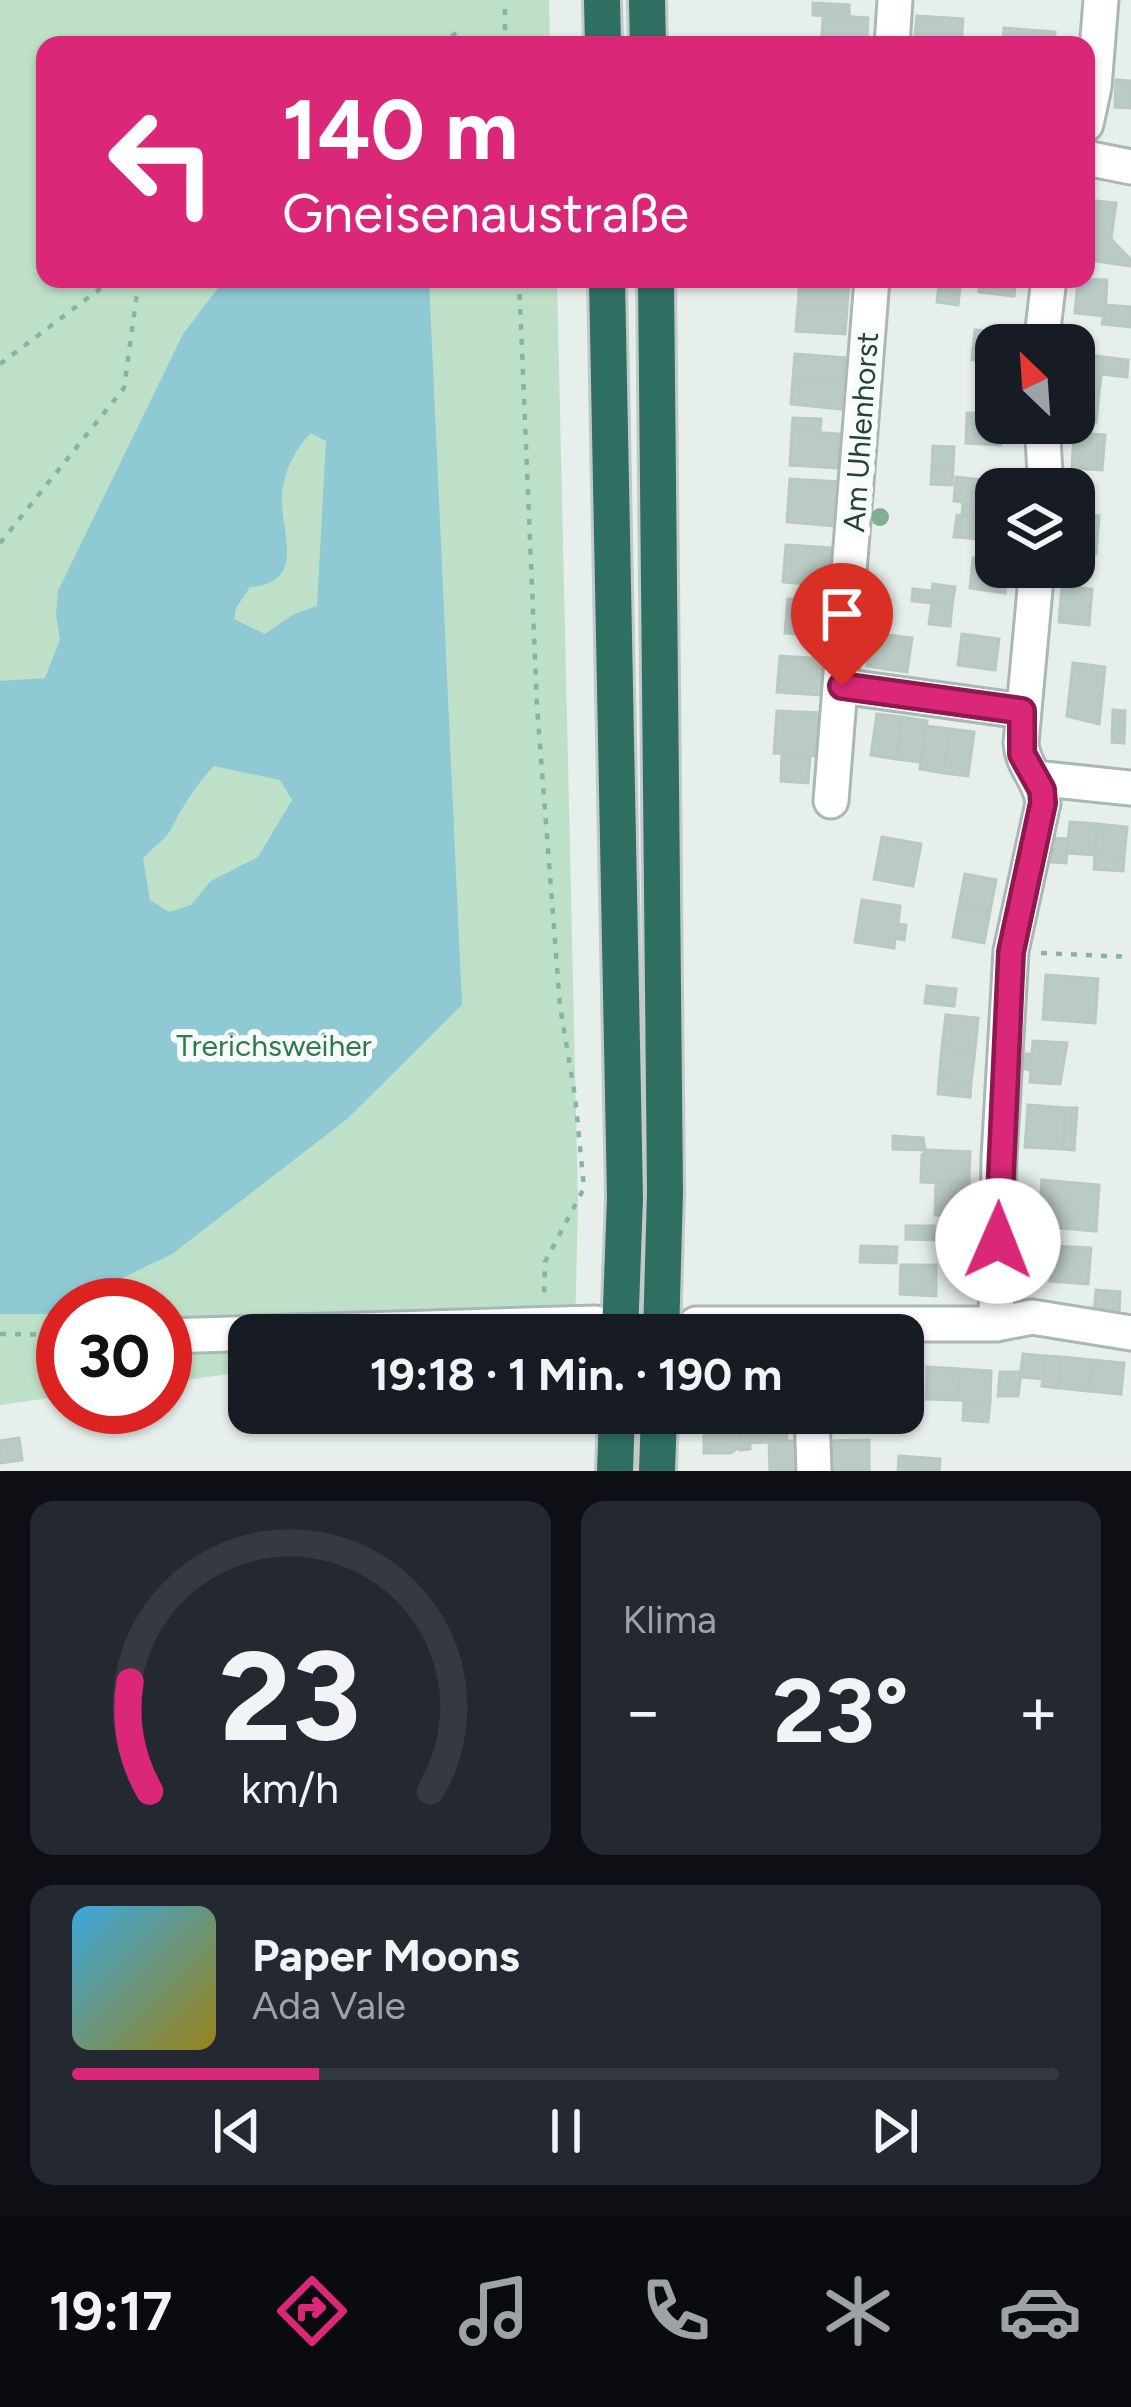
<!DOCTYPE html>
<html lang="de">
<meta charset="utf-8">
<style>
:root{--surface:#171b24;--page:#242831;--text:#f1f3f6;--muted:#9ea1a6;--line:#363941;--accent:#db2777}
body{margin:0;font-family:Figtree,sans-serif;background:var(--page);color:var(--text);height:100vh;display:flex;flex-direction:column;font-size:45px;white-space:nowrap}
*{box-sizing:border-box;margin:0}
p{font-size:39px;color:var(--muted)}
.icon{flex:none;width:66px;height:66px;fill:none;stroke:currentColor;stroke-width:2;stroke-linecap:round;stroke-linejoin:round}
.map{position:relative;height:1471px;overflow:hidden}
.drawer{display:flex;flex-direction:column;gap:30px;padding:30px;background:#0d0f14;flex:1}
.drawer>*{flex:none}
.banner{position:absolute;left:36px;top:36px;width:1059px;height:252px;border-radius:24px;box-shadow:0 3px 9px #0004;background:#db2777;color:#fff;overflow:hidden}
.needle{width:78px;rotate:335deg}
.fabs{position:absolute;left:975px;top:324px;display:grid;gap:24px}
.fabs a{display:grid;place-items:center;width:120px;height:120px;border-radius:24px;background:var(--surface);box-shadow:0 3px 9px #0004;font-size:60px}
.speed{position:absolute;left:36px;top:1278px;display:flex;gap:24px;font-size:60px;font-weight:700;text-align:center}
.speed>*{display:grid;place-content:center;width:156px;height:156px;border-radius:50%;background:var(--surface);box-shadow:0 3px 9px #0004;line-height:1}
.speed .limit{border:18px solid #d22;background:#fff;color:#111}
.pin{position:absolute;display:grid;place-items:center;width:102px;height:102px;color:#fff;margin:-123px -51px;border-radius:50% 50% 50% 0;rotate:-45deg;box-shadow:0 0 12px #0007}
.pin .icon{rotate:45deg}
.me{position:absolute;width:132px;margin:-66px;rotate:1deg;stroke-linejoin:round;filter:drop-shadow(0 0 9px #0008)}
.turn{display:flex;align-items:center;gap:42px;height:252px;padding:0 48px;font-size:54px}
.turn .icon{width:156px;height:156px;stroke-width:2.5}
.turn b{display:block;font-size:84px;line-height:102px}
.big{font-size:90px;font-weight:700;line-height:1.1}
.drawer .card{flex:1;display:flex;flex-direction:column;justify-content:center;gap:18px;min-width:0;padding:0 42px;border-radius:24px;background:var(--page)}
.drawer .dial{align-items:center;gap:0}
.dial svg{height:312px;overflow:visible;fill:none;stroke:var(--line);stroke-width:7;stroke-linecap:round;text-anchor:middle}
.dial text{fill:var(--text);stroke:none}
.song{display:flex;align-items:center;gap:36px}
.cover{width:144px;height:144px;border-radius:18px;background:linear-gradient(135deg,hsl(200 70% 55%),hsl(50 70% 35%))}
.played{height:12px;border-radius:6px;background:linear-gradient(90deg,var(--accent) 25%,var(--line) 25%)}
.keys{display:flex;justify-content:space-around;direction:ltr}
.heat{display:flex;justify-content:space-between;align-items:center;font-size:66px;direction:ltr}
.drawer .tiles{flex:1;display:grid;gap:30px;grid-template-columns:1fr 1fr}
.card:last-child{grid-column:span 2}
.trip{position:absolute;left:228px;top:1314px;width:696px;height:120px;border-radius:24px;background:var(--surface);box-shadow:0 3px 9px #0004;font-weight:700;line-height:120px;text-align:center}
.tabs{display:flex;height:192px;justify-content:space-around;align-items:center;background:#090b0e;color:var(--muted)}
.tabs .icon{width:84px;height:84px}
.tabs .active{color:var(--accent)}
.tabs b{font-size:54px;color:var(--text)}
.map>svg:first-child{display:block}
.green{fill:#bfe0c8}
.water{fill:#8ec9d4;fill-rule:evenodd}
.building{fill:#bbcac4;stroke:#b8c9c2;stroke-width:3}
.lines{fill:none;stroke-linecap:round;stroke-linejoin:round}
.minor-casing{stroke:#a8b8b2;stroke-width:39}
.highway-casing{stroke:#c2cac8;stroke-width:42}
.path{stroke:#86b3a5;stroke-width:4.5;stroke-dasharray:6 9;stroke-linecap:butt}
.minor{stroke:#fff;stroke-width:33}
.highway{stroke:#2f6f62;stroke-width:36}
.tree{fill:#80af93}
.route-casing{stroke:#8e194d;stroke-width:30}
.route{stroke:#db2777;stroke-width:21}
.labels{text-anchor:middle;stroke-width:12;stroke-linejoin:round;paint-order:stroke}
.street-label{font-size:30px;fill:#24423a;stroke:#f7fbf9}
.park-label{font-size:30px;fill:#2d7a4b;stroke:#f7fbf9}
</style>
<div class="map">
<svg width="1131" height="1471" viewBox="0 0 1131 1471">
<rect width="100%" height="100%" fill="#e6efeb"/>
<!-- green -->
<path class="green" d="M0,0H549L550,45H45V279H557L578,1201L575,1335H249V1371L165,1383V1305H63V1396L0,1405Z"/>
<!-- water -->
<path class="water" d="M225,279H429L462,1005L347,1119L172,1254L48,1314H0V681L45,678L60,640L56,614L58,591L183,334ZM311,433L326,441L317,606L294,614L265,634L234,619L236,608L250,587C309,583 279,528 282,494C284,471 295,449 311,433ZM214,766L280,780L292,800L258,857L211,881L191,905L169,912L150,900L143,859C151,848 164,841 170,831C183,806 195,786 214,766Z"/>
<!-- building -->
<path class="building" d="M813,3L849,5V17L813,15Z
M823,15L868,18L867,39L822,37Z
M917,16L963,19L961,45H914Z
M1004,28L1055,32L1054,45H1003Z
M1116,80L1131,81V108L1115,107Z
M1087,200L1116,203L1111,239L1086,236Z
M1093,237L1111,239L1131,260V266L1089,260Z
M800,279L849,282L847,308L798,305Z
M980,279H1016L1014,296L979,292Z
M1078,279L1107,280L1105,316L1075,313Z
M939,284L960,286L958,305L937,302Z
M798,305L847,308L845,334L796,331Z
M1106,305L1131,307L1130,327L1102,324Z
M975,330L1011,333L1009,345H996V362L972,360Z
M795,354L845,358L843,383L793,379Z
M1074,354L1103,357L1099,393L1074,390Z
M1103,357L1128,360L1127,377L1101,374Z
M793,379L843,383L841,409L791,404Z
M1074,390L1099,393L1096,422L1074,419Z
M967,413L996,414V423H1002L1001,445L966,443Z
M793,418L821,419L820,432L792,430Z
M792,430L840,434L838,468L790,465Z
M1074,433L1105,435L1102,470L1072,468Z
M933,446L954,447L953,467L932,466Z
M932,466L953,467L952,485L931,484Z
M956,477L982,480L976,517L962,516L963,502L954,501Z
M790,479L839,482L835,526L787,522Z
M979,487L1001,489H996V519L976,517Z
M1074,514L1099,516L1096,554L1074,553Z
M957,515L981,517L979,539L954,537Z
M786,545L831,548L829,586L783,582Z
M973,558L996,560V567H1008L1005,593L970,588Z
M933,584L955,587L952,605L912,601L913,589L932,591Z
M1062,586L1092,589L1089,625L1059,622Z
M788,599L829,602L827,636L785,633Z
M932,603L952,605L950,626L929,624Z
M871,633L912,638L907,672L867,666Z
M962,634L999,639L995,670L958,665Z
M780,656L823,659L821,695L777,692Z
M1073,663L1105,667L1099,724L1067,716Z
M1113,710L1125,711L1124,743L1112,742Z
M777,711L821,713L818,756L774,753Z
M877,714L902,717L896,759L871,755Z
M902,717L927,721L921,762L896,759Z
M926,726L950,729L944,773L920,769Z
M950,729L974,732L968,776L944,773Z
M782,754L810,756L808,783L781,781Z
M1070,822L1097,824L1095,855L1067,853Z
M1097,824L1127,827L1124,857L1095,855Z
M882,837L921,844L913,886L874,879Z
M1053,838L1068,839L1066,863L1051,862Z
M1095,855L1124,857L1123,871L1094,869Z
M965,874L996,880L990,911L959,905Z
M862,900L900,906L898,924L906,925L904,940L895,938L894,948L855,942Z
M959,905L990,911L984,943L953,937Z
M1046,975L1098,979L1095,1023L1043,1019Z
M927,986L956,989L954,1006L925,1003Z
M946,1015L978,1018L975,1050L942,1047Z
M1033,1041L1067,1043L1060,1084L1030,1082L1031,1070L1025,1069L1026,1054H1032Z
M942,1047L975,1050L971,1082L939,1079Z
M939,1079L971,1082L970,1097L938,1094Z
M1028,1105L1066,1108L1063,1149L1025,1147Z
M1066,1108H1077L1074,1150L1063,1149Z
M893,1136L923,1138L925,1150L893,1149Z
M928,1150L970,1152L969,1184L921,1182L922,1155Z
M1042,1180L1099,1185L1096,1231L1039,1226Z
M936,1183L969,1184L967,1216L935,1215Z
M906,1226H934V1240L906,1239Z
M861,1246L897,1247L896,1263L860,1262Z
M1053,1246L1091,1248L1088,1284L1050,1281Z
M901,1265H936V1296L900,1294Z
M1096,1290L1120,1292L1119,1315L1094,1314Z
M1023,1354L1045,1356L1043,1379L1020,1377Z
M1045,1356L1061,1357L1058,1388L1042,1386Z
M1061,1357L1092,1360L1089,1391L1058,1388Z
M1092,1360L1124,1363L1121,1394L1089,1391Z
M927,1367L959,1369L958,1400L926,1399Z
M903,1368L919,1369L916,1407L903,1406Z
M959,1369L991,1371L990,1402L958,1400Z
M1000,1372H1021L1018,1396H998Z
M964,1401L990,1402L988,1422L963,1420Z
M704,1429L740,1430V1446L731,1453H704Z
M786,1429L787,1441L750,1443V1449L740,1450V1430Z
M19,1438L22,1460L0,1463V1441Z
M869,1440V1471H824V1441Z
M769,1441H796L797,1471H770Z
M899,1456L940,1459L939,1471H898Z"/>
<g class="lines">
<!-- minor casing -->
<g class="minor-casing">
<path id="minor" d="M892,45L895,0
M1086,124L1094,87L1101,0
M1086,158L1131,167
M1041,345L1049,279
M1042,423L1046,489
M841,686L1022,711
M1035,778L1131,788
M831,801L872,279
M696,1324H996L1032,1317L1131,1333
M996,1324L999,1158L1011,951L1043,803C1041,780 1022,766 1021,743L1037,567
M165,1336L595,1323
M812,1413L814,1471"/>
</g>
<!-- highway casing -->
<g class="highway-casing">
<path id="highway" d="M602,0L603,45
M647,0L648,45
M607,279L625,1198L620,1335
M656,279L665,1192L661,1335
M615,1471L617,1413
M657,1471L659,1413"/>
</g>
<!-- path -->
<path class="path" d="M439,45L462,29
M505,45V0
M519,279L537,706L560,1006L575,1096L584,1188L545,1262L544,1299
M0,364L113,279
M0,543L124,388L139,279
M1041,953L1131,957
M0,1334L63,1335"/>
<!-- minor -->
<use href="#minor" class="minor"/>
<!-- highway -->
<use href="#highway" class="highway"/>
</g>
<!-- trees -->
<circle class="tree" cx="880" cy="517" r="9"/>
<g class="lines">
<!-- route casing -->
<g class="route-casing">
<path id="route" d="M842,686L1022,711V754L1042,790L1043,803L1011,952L998,1241"/>
</g>
<!-- route -->
<use href="#route" class="route"/>
</g>
<g class="labels">
<!-- street labels -->
<g class="street-label">
<text transform="translate(861 432) rotate(-86)" y="10">Am Uhlenhorst</text>
</g>
<!-- park labels -->
<g class="park-label">
<text x="274" y="1056">Trerichsweiher</text>
</g>
</g>
</svg>
<div class="fabs">
<a><svg class="needle" viewBox="-14 -14 28 28"><path d="M0-13l5 13h-10z" fill="#e53935"/><path d="M0 13l5-13h-10z" fill="#9ea1a6"/></svg></a>
<a><svg class="icon" aria-label="layers" viewBox="0 0 24 24"><path d="M12 4l9 5-9 5-9-5zM3 14l9 5 9-5"/></svg></a>
</div>
<div class="speed"><div class="limit">30</div></div>
<div class="pin" style="left:842px;top:686px;background:#d93025"><svg class="icon" aria-label="arrive" viewBox="0 0 24 24"><path d="M6 21V4h12l-3 4 3 4H6"/></svg></div>
<svg class="me" style="left:998px;top:1241px" viewBox="-20 -20 40 40"><circle r="19" fill="#fff"/><path d="M0-13L10 11 0 6-10 11z" fill="#db2777"/></svg>
<div class="trip">19:18 · 1 Min. · 190 m</div>
<div class="banner">
<div class="turn"><svg class="icon" aria-label="left" viewBox="0 0 24 24"><path d="M17 20v-9H6M10 6l-5 5 5 5"/></svg><div><b>140 m</b>Gneisenaustraße</div></div>
</div>
</div>
<section class="drawer">
<div class="tiles">
<div class="card dial"><svg viewBox="0 0 100 80">
<path d="M14 69A42 42 0 1 1 86 69"/>
<path d="M14 69A42 42 0 0 1 9 41" stroke="#db2777"/>
<text x="50" y="56" font-size="32" font-weight="700">23</text>
<text x="50" y="72" font-size="11">km/h</text>
</svg></div>
<div class="card"><p>Klima</p>
<div class="heat"><a>−</a><b class="big">23°</b><a>+</a></div>
</div>
<div class="card">
<div class="song"><i class="cover"></i><div><b>Paper Moons</b><p>Ada Vale</p></div></div>
<div class="played"></div>
<div class="keys"><svg class="icon" aria-label="previous" viewBox="0 0 24 24"><path d="M18 5L8 12l10 7zM5 5v14"/></svg><svg class="icon" aria-label="pause" viewBox="0 0 24 24"><path d="M8 5v14M16 5v14"/></svg><svg class="icon" aria-label="next" viewBox="0 0 24 24"><path d="M6 5l10 7-10 7zM19 5v14"/></svg></div>
</div>
</div>
</section>
<nav class="tabs">
<b>19:17</b>
<svg class="icon active" aria-label="directions" viewBox="0 0 24 24"><path d="M12 3l9 9-9 9-9-9zM9 14v-3h6M13 9l2 2-2 2"/></svg>
<svg class="icon" aria-label="music" viewBox="0 0 24 24"><path d="M9 18V5l10-2v13"/><circle cx="6" cy="18" r="3"/><circle cx="16" cy="16" r="3"/></svg>
<svg class="icon" aria-label="phone" viewBox="0 0 24 24"><path d="M5 4h4l2 5-3 2q2 4 5 5l2-3 5 2v4C11 20 4 13 5 4z"/></svg>
<svg class="icon" aria-label="climate" viewBox="0 0 24 24"><path d="M12 3v18M4 7l16 10M4 17L20 7"/></svg>
<svg class="icon" aria-label="car" viewBox="0 0 24 24"><path d="M5 17H2v-5l4-1 3-4h7l3 4 3 1v5h-3M9 17h6M6 11h13"/><circle cx="7" cy="17" r="2"/><circle cx="17" cy="17" r="2"/></svg>
</nav>
